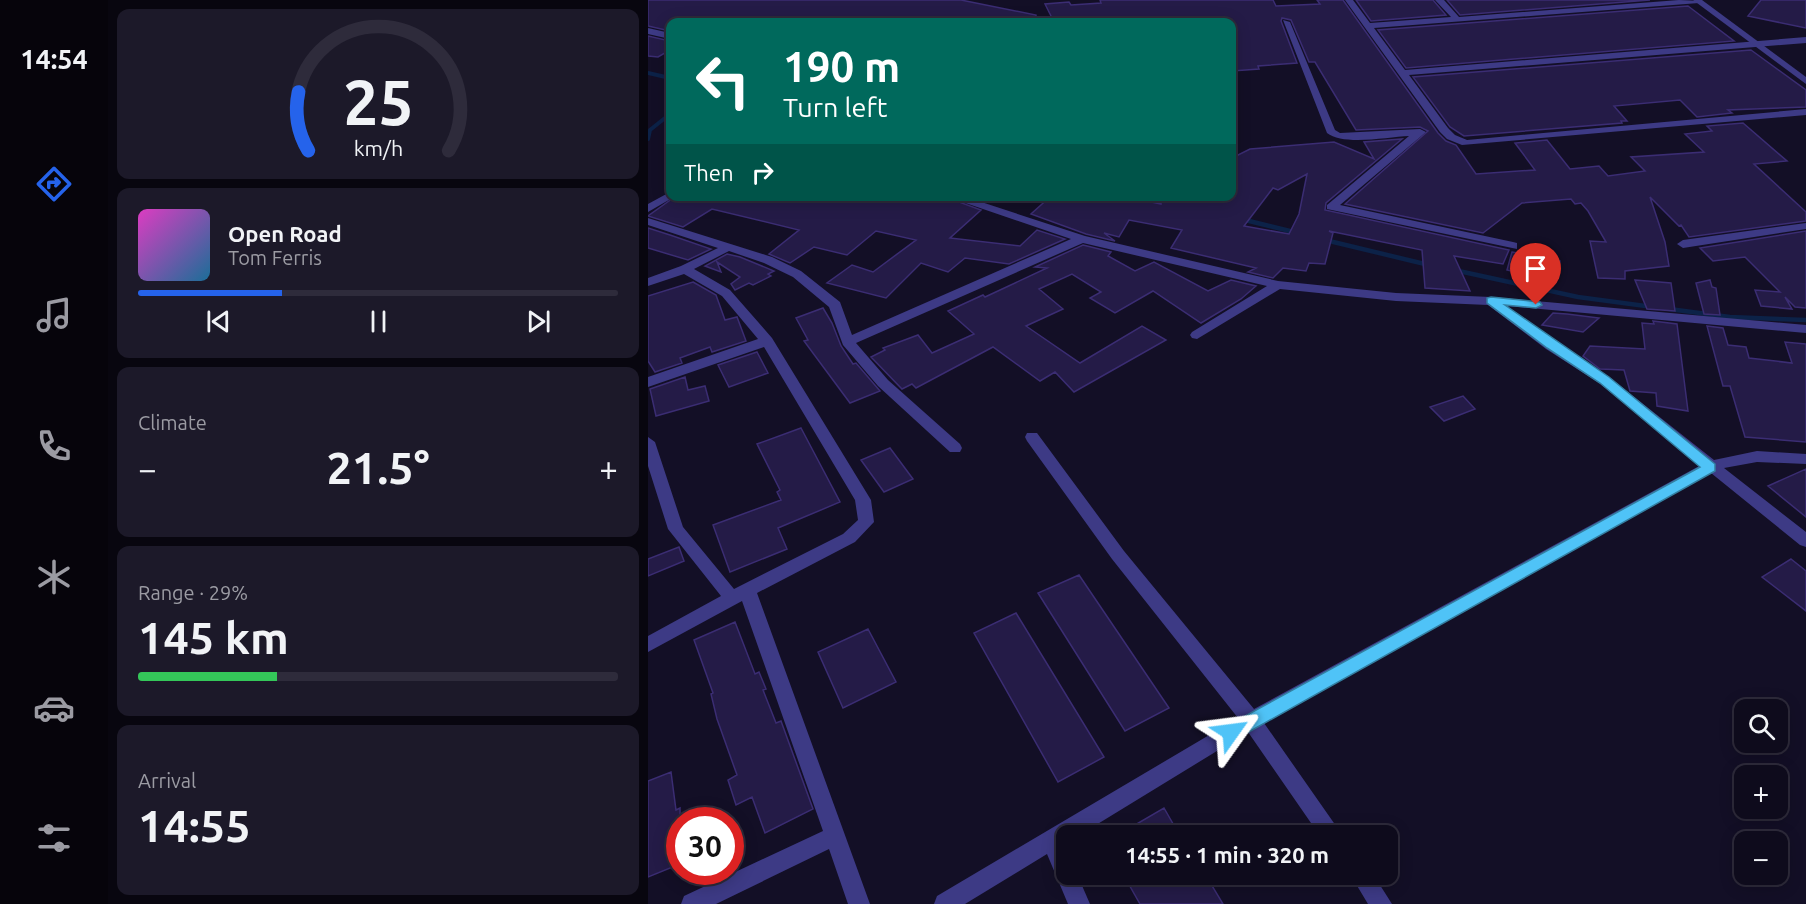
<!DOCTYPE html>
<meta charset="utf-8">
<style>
:root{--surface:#0e0b1c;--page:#1c1929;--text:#f1f3f6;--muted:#9b9ba3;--line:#2e2b3b;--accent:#2563eb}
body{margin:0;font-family:Ubuntu,sans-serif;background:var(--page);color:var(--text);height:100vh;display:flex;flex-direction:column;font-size:22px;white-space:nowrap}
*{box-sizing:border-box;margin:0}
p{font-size:20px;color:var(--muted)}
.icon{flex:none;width:33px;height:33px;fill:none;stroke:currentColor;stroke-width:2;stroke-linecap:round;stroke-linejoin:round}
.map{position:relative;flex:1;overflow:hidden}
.panel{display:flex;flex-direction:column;gap:9px;padding:9px;background:#08060f;width:540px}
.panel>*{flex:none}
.banner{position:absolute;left:18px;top:18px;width:570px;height:183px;border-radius:12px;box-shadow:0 3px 15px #0003,0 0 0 2px var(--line);background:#00695c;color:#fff;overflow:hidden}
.buttons{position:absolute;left:1086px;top:699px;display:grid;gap:12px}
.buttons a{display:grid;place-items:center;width:54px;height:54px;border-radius:12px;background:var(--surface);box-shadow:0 3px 15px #0003,0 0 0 2px var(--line);font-size:30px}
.speed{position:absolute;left:18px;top:807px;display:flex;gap:12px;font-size:30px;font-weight:700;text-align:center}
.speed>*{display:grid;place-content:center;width:78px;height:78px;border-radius:50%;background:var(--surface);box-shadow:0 3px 15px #0003,0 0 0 2px var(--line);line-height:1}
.speed .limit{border:9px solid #d22;background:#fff;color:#111}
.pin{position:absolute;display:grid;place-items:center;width:51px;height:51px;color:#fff;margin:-62px -26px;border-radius:50% 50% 50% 0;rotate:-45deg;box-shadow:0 0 6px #0007}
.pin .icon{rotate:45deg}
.me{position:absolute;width:66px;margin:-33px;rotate:59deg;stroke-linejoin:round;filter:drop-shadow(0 0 4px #0008)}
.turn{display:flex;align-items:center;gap:21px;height:126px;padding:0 18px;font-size:27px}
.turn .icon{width:78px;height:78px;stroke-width:2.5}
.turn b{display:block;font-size:42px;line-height:51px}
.then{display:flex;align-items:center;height:57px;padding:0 18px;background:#0003;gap:12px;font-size:22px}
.big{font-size:45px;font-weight:700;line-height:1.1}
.panel .widget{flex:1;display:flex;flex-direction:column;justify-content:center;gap:9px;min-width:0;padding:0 21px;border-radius:12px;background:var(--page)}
.panel .dial{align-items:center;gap:0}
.dial svg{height:156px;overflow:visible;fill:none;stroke:var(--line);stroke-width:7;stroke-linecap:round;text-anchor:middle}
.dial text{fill:var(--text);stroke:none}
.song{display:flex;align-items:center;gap:18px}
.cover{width:72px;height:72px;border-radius:9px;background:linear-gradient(135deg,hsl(310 70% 55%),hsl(200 70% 35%))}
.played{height:6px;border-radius:3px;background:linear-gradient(90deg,var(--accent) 30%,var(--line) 30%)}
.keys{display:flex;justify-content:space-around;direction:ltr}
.heat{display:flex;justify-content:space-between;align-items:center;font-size:33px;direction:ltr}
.charge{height:9px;border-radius:4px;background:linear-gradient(90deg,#34c759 29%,var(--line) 0)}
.trip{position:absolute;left:408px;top:825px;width:342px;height:60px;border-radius:12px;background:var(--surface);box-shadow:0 3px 15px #0003,0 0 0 2px var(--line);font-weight:700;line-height:60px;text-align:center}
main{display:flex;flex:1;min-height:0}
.menu{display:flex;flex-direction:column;width:108px;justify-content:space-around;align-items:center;background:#06040b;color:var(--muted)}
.menu .icon{width:42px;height:42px}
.menu .active{color:var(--accent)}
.menu b{font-size:27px;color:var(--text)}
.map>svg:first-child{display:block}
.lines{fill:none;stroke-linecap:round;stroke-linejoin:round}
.stream-far1{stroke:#0c2248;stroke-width:4}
.stream{stroke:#0c2248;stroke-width:4.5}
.building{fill:#241b47;stroke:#3b2d73;stroke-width:1.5;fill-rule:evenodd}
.minor{fill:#3d3a85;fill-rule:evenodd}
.tertiary{fill:#3d3a85;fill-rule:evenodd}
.route{fill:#4fc3f7;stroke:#337fa1;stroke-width:1.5}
</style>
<main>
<nav class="menu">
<b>14:54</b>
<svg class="icon active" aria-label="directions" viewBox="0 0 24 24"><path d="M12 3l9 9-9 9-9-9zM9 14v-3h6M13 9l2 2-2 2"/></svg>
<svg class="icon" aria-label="music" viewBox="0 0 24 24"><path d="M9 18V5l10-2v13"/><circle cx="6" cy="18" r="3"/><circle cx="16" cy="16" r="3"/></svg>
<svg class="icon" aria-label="phone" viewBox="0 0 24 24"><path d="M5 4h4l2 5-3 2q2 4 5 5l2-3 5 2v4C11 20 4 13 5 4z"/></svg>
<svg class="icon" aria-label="climate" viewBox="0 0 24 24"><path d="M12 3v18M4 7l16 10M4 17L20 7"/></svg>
<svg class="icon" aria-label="car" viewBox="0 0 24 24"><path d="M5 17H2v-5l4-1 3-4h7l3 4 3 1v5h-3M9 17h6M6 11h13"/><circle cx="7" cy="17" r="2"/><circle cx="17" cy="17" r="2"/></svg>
<svg class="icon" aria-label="filters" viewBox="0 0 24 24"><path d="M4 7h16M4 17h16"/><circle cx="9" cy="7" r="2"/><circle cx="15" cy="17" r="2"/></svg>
</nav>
<section class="panel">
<div class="widget dial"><svg viewBox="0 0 100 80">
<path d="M14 69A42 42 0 1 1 86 69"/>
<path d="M14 69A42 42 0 0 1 9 39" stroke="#2563eb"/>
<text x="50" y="56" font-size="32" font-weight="700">25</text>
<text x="50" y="72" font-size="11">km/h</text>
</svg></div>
<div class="widget">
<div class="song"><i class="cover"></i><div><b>Open Road</b><p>Tom Ferris</p></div></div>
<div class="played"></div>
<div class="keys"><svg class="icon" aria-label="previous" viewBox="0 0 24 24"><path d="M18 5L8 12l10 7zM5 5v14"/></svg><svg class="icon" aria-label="pause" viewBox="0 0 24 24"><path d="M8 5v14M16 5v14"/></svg><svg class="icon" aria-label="next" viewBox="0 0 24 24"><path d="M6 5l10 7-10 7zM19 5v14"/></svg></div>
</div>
<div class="widget"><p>Climate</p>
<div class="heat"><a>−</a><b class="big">21.5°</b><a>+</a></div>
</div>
<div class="widget"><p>Range · 29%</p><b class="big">145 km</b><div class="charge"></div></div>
<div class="widget"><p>Arrival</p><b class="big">14:55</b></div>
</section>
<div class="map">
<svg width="1158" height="904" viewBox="0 0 1158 904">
<rect width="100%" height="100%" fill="#130f26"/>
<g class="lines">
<!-- stream-far1 -->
<path class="stream-far1" d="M0,73L22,78
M0,139L2,130L22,114"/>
<!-- stream -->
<path class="stream" d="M502,196L519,201
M593,219L650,233
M677,240L781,265
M806,270L930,297L1005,307
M1021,309L1082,317L1158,320"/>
</g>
<!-- building -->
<path class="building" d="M0,0H313L388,15V22H22V31L0,26Z
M452,0H625L628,6L672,4L669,0H695L790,133L798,141L808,145L828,174L887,170L867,143L899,140L922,169L951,166L960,176L997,171L983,157L1056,152L1037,134L1064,131L1059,126L1095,123L1139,161L1106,164L1158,212V221L1041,237L1033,225L1031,226L1002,197L1017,242L1021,266L977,271V279L950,278L942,241L958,242L940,211L933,203L927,204L923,199L874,203L835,233L697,204L780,131L772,127L708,130L667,62H661L643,20L634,18L633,21L649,63L610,66L611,69L584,71V22H575L573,20L406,22L397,4L421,2L423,5L453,3Z
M708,0H785L798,15L723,21Z
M799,0H1002L812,15Z
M1113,0H1158V28L1100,16Z
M1040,6L1086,41L758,68L730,30Z
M0,36L22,41V50L10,57L0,56Z
M1103,50L1158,90V107L1080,110L1084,113L1049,117L1032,100L966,106L979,121H973L974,123L816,136L802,127L765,77Z
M754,139L678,203L677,210L861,250L855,264L806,256L822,291L777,288L774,250L681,231L685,233L677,264L661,263L658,271L635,268L625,278L600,272L608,268L523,248L534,230L481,220L471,237L456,233L467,241L438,234L383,214L403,196H475L513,204L514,196H584V158L602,149L686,142L726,159L716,142ZM659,174L651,214L641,234L596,226L625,188L630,190Z
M28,196H295L333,210L302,238L372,246L389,230L417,239L361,264L317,258L300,272L273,263L238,298L179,283L204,265L225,272L268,240L228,231L199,255L166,247L142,263L121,254L151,230L64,209L35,227L0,216Z
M0,228L22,235L63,249L40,260L0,248Z
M1158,231V308L1147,307L1137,297L1144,309L1113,306L1107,290L1132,292L1097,257L1065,261L1052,248Z
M435,245L463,252L460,256L487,271L506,262L560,291L583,280L608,286L593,299L553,323L505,291L467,313L442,298L453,292L424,274L391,289L415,309L378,326L432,363L494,326L518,340L426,392L407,372L392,381L345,347L268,388L264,384L254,389L223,357L237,350L235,348L270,335L284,353L326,334L300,311L335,295L337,297L399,268L387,267Z
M864,252L912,261L908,282L859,270Z
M79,254L92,257L126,271L120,274L123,276L105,285L101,283L87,290L83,284L92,277L69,262L73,272L57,266Z
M987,280L1023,283L1027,311L999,309Z
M1062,280L1064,287L1068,288L1072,315L1056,314L1048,283Z
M45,282L68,295L77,320L89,317L98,341L64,352L62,347L32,358L34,363L7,372L0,361V296Z
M175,308L184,323L193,346L205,364L208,363L232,391L202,403L156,341L160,340L148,318Z
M905,313L919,314L951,318L935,332L894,325Z
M1005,321L1029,324L1040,411L1009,406L1008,393L982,391L976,370L952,369L935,356L942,346L997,349L994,323L1006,324Z
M1059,326L1075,328L1080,345L1098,347L1101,358L1144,363L1137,342L1158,344V442L1097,437L1082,386H1075Z
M109,352L120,373L81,387L70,365Z
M37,377L40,390L57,386L61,401L8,416L2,389Z
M815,396L827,409L796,421L782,407Z
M153,428L192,502L130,528L139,549L82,572L65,525L133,500L129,492L132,490L109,444Z
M242,448L265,479L236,492L213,460Z
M1158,469V517L1120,486Z
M31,547L36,561L0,576V559Z
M1143,559L1158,571V611L1114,577Z
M431,575L521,708L477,731L390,593Z
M368,613L456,757L410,782L326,633Z
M87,622L107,674L111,672L118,689L115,690L128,723L133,721L165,809L117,833L104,797L88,805L80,780L89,775L69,719L63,694L65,693L46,640Z
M220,629L248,682L195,708L170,652Z
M23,772L28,810L32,808V864L0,877V781Z
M516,808L532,836H468Z
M475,874H557L575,904H492Z"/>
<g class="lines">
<!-- minor -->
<path class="minor" d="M697,0H705L722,23L803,17L787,0H796L811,17L1031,0L1055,1L1051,3L726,28L757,70L1158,37V43L761,75L800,128L807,135L819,140L1158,109V115L814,145L799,139L792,132Z
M635,20L642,22L687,130L692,133L772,129L778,132L692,205L865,242L869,243V249L679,209V205L761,136C740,137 695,146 679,133Z
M0,28L22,33V39L0,34Z
M22,192V196L26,197L0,212V204Z
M297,196H315L437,236L630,281L748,293L843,297L1158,325V333L858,306L908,343L961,377L1066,460L1109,451L1158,454V464L1109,462L1076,468L1158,532V547L1152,545L1063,473L616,723L695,836H672L600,732L430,836H418V842L415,844L418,851V874H429L442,904H420L399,854L317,904H286L289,896L590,718L464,559L379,441L377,437L379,433H389L476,551L606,709L1053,465L951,383L898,349L840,305L748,301L632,289L549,339L544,338L542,335L544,332L619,286L435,243L208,343L240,380L312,444L314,448L312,452H302L230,386L195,345L181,307L145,277L116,263L81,251L46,269L82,290L124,338L223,500L226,522L207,542L109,593L222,904H200L181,849L68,904H33L36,896L175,831L94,601L0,652V636L73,596L20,529L0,466V437L7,442L35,527L86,589L195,534L210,520L207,500L116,347L0,387V377L110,339L74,296L36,274L0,286V278L33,266L70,248L0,225V218L124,257L153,271L192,302L204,335L423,239Z
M1158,223V229L1035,248L1029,244L1035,240Z
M702,874H725L744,904H720Z"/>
<!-- tertiary -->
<path class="tertiary" d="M1045,0H1054L1158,77V84Z"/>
</g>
<!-- route -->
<path class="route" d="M843,297L892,302L894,305L888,308L857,305L961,377L1067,464V471L590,738L583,740L577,738L575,732L577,727L1052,467L952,383L899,348L839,303V298Z"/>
</svg>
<div class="buttons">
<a><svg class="icon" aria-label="search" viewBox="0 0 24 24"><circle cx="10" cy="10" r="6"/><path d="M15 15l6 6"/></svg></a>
<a>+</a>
<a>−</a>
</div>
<div class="speed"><div class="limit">30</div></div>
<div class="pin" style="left:888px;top:305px;background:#d93025"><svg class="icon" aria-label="arrive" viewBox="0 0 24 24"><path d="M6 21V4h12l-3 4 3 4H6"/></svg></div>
<svg class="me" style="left:583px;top:732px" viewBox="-20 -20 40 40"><path d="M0-17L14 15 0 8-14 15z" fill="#4fc3f7" stroke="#fff" stroke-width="4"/></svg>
<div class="trip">14:55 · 1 min · 320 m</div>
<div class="banner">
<div class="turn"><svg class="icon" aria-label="left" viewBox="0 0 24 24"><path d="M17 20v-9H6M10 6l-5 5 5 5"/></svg><div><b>190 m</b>Turn left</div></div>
<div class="then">Then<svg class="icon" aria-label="right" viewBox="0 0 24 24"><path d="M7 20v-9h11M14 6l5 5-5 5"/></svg></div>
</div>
</div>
</main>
